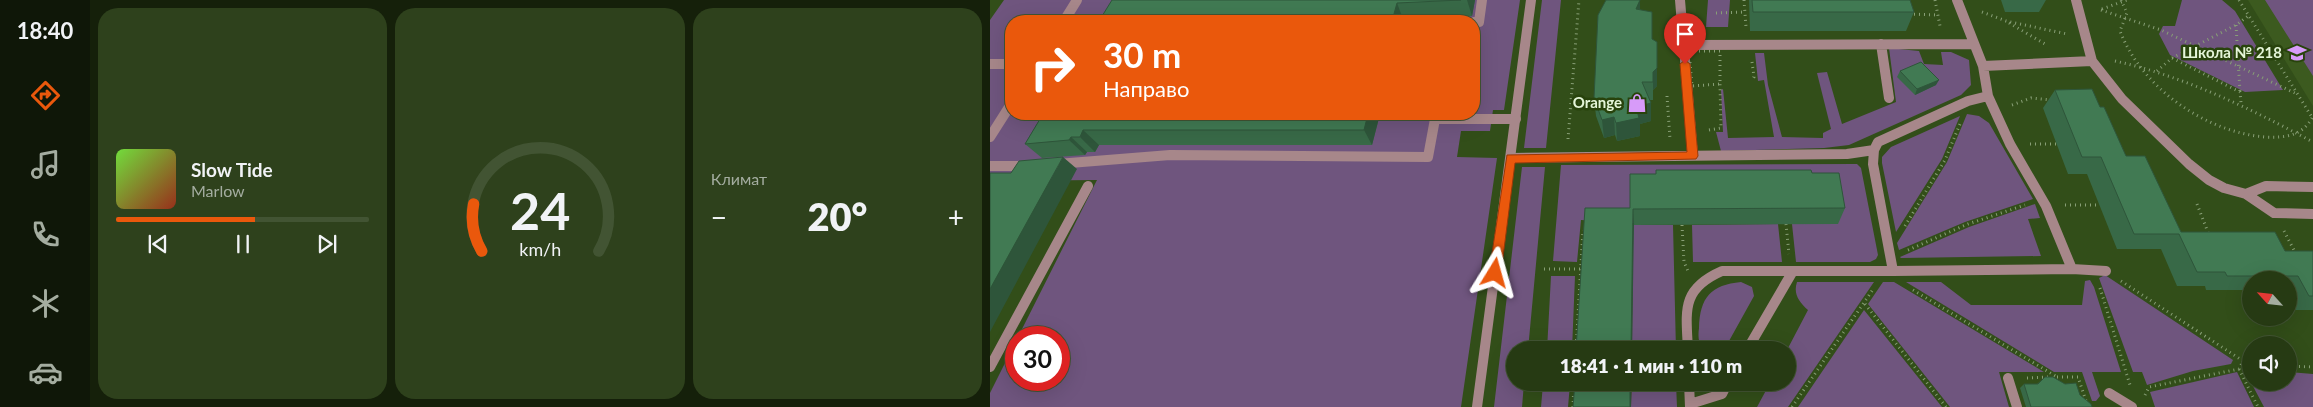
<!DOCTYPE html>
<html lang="ru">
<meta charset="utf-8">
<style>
:root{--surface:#263a13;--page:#2e411c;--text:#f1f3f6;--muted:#a4ada0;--line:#425433;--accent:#ea580c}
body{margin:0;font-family:Lato,sans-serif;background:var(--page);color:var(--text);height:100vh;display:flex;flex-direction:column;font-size:19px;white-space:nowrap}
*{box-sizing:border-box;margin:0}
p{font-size:16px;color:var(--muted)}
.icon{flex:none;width:28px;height:28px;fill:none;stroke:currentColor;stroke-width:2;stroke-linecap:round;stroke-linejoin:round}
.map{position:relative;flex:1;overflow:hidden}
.sheet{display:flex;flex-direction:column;gap:8px;padding:8px;background:#15200a;width:900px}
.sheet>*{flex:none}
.guide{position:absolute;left:15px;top:15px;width:475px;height:105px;border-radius:20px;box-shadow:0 5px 20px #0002,0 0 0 1px var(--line);background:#ea580c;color:#fff;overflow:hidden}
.needle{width:32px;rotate:297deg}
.fabs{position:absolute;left:1252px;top:271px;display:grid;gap:10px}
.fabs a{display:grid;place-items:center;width:55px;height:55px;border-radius:50%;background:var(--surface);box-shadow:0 5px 20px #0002,0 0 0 1px var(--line);font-size:25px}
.speed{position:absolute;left:15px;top:326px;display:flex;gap:10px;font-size:25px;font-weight:700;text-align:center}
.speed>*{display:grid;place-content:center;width:65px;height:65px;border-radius:50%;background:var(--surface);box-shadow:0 5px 20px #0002,0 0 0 1px var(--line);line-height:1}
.speed .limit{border:8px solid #d22;background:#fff;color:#111}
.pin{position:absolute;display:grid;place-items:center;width:42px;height:42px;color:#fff;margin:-51px -21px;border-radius:50% 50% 50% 0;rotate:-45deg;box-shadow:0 0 5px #0007}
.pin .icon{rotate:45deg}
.me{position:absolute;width:55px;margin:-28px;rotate:8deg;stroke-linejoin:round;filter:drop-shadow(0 0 4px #0008)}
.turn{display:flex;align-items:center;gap:18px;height:105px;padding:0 15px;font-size:22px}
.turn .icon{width:65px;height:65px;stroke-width:2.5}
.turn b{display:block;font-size:35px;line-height:42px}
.big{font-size:38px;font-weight:800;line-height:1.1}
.sheet .tile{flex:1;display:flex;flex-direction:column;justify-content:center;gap:8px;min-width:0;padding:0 18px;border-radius:20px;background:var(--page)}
.sheet .dial{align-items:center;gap:0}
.dial svg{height:130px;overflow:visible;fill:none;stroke:var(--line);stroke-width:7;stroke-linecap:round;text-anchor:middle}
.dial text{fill:var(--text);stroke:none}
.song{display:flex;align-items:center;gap:15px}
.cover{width:60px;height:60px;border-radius:8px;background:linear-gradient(135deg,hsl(100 70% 55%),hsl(10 70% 35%))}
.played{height:5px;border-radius:2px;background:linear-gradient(90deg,var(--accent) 55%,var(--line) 55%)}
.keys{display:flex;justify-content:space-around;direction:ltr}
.heat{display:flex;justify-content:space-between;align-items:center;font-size:28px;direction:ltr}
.sheet .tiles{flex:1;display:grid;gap:8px;grid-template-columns:repeat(3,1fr)}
.trip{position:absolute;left:516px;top:341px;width:290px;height:50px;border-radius:25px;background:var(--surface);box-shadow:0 5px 20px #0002,0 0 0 1px var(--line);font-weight:800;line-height:50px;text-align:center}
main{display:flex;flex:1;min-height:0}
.dock{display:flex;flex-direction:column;width:90px;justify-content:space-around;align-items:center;background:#0f1708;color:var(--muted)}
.dock .icon{width:35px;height:35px}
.dock .active{color:var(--accent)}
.dock b{font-size:22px;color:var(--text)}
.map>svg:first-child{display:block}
.built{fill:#3c5a1f}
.green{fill:#6f557e;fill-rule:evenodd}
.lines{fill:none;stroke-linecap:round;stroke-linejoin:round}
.path{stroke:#889f76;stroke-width:3;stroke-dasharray:1 4;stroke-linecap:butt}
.lane{stroke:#a7878a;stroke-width:10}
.street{stroke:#a7878a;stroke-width:10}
.wall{fill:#386947}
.shaded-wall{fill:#2e553a}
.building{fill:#417a53;stroke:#2e553a}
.route{fill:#ea580c;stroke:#983908}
.labels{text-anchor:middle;stroke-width:5;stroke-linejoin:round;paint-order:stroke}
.poi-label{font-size:15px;font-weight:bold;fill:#e4f5d8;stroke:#28430c;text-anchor:end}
</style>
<main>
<nav class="dock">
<b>18:40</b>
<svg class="icon active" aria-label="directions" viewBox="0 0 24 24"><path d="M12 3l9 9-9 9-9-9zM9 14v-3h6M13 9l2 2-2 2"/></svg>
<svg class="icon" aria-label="music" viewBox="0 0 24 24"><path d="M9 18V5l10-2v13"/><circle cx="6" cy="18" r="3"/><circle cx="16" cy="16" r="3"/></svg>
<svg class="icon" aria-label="phone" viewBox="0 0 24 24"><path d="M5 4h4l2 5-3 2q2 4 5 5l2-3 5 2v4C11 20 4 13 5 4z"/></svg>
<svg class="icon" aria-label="climate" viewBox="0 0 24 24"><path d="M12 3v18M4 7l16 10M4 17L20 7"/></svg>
<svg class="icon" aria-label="car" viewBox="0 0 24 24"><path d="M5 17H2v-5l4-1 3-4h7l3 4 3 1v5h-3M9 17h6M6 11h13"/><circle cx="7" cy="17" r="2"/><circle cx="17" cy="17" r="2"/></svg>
</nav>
<section class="sheet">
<div class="tiles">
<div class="tile">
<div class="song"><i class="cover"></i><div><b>Slow Tide</b><p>Marlow</p></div></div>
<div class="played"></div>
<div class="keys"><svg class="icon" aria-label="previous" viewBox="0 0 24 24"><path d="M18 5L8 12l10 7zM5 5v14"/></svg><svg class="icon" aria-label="pause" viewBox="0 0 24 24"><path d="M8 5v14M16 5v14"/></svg><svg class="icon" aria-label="next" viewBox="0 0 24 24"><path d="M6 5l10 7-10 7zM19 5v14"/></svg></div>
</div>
<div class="tile dial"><svg viewBox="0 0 100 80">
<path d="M14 69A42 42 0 1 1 86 69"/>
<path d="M14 69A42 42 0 0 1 9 40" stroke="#ea580c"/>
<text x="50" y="56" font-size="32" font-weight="700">24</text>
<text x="50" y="72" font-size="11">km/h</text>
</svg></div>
<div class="tile"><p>Климат</p>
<div class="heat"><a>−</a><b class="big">20°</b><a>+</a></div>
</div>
</div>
</section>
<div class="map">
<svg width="1323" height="407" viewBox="0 0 1323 407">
<rect width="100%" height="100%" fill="#324e19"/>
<!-- built -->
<path class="built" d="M1258,0H1323V106Z"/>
<!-- green -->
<path class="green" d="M14,0H530L514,110H503L500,131H471L467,157L507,158L471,407H0V393L26,341V380H69V338L28,337L107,180L0,181V20ZM21,21H484V114H21Z
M552,0H571L556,148H534Z
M718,0H740L738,27H716Z
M1192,0H1232L1245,11L1293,90L1255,92L1180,55L1169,34L1173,26H1185Z
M1275,0H1323V76Z
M899,48L929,51L934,64L953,65L951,52H961L979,60L981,85L971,95L859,145L834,148L731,151L726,132H733L731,90L733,89L738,138L784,137L774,80L768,81L765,53H774L778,85L792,137L833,138V133L841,129L827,73L837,72L852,124L906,102Z
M977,114L989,116L999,123L1043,199L975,222L909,250L907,243L957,162Z
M970,116L952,159L906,232L892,163V157L901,147Z
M867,164L871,168L888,255L886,259L880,262H806L802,224H848L640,223L591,220L587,262L563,261L571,165Z
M532,167H555L538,350H525V382L534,383L532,407H504Z
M1045,204L1050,218L1038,219L1051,256L911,258L910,257L979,227Z
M788,224L792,262H703L702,225Z
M640,225H683L686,350H642L643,246Z
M1115,275L1243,360L1241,364L1203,371L1157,385L1152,372H1143L1109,278Z
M561,276H585L582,350H557Z
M1100,280L1104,287L1131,372H1102L1110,396L1106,401H1102L1092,372H1064L916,282H951L981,305H1092L1095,281Z
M751,282L762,287L764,296L734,350H713C708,342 708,336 709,328C710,297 721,285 751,282Z
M807,282H884L798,407H767L780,383L798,382L797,350L818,310C809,302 803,294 807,282Z
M893,282H904L1054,372H1009L1019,407H960L878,304Z
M874,310L952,407H808Z
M1258,369H1261V382H1299V372L1323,374V407H1274L1256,373Z
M1247,372L1264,407H1165L1160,392Z
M642,383H686L687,407H641Z
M553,384H580L578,407H551Z"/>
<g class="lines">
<!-- path -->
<path class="path" d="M754,0L756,27
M945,0L950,26
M1131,0L1137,13L1130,31C1152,88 1215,132 1275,137C1295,138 1312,136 1322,118
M1249,0L1323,119
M1112,9L1137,0
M1111,10L1171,30L1307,94
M992,12L1016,21L1077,34
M726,13L755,12
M919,14L948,15
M1019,23L1055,44
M1246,25L1250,92
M699,51H730V84L702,86Z
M1182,58L1246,25L1258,16
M1125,61C1196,77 1259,108 1323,142
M762,62L764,77L762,81
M1167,71L1182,58L1250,92L1251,103
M677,96L680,139
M1022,105L1041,98L1061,100
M719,130L731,128L730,84
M578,139L589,0
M1040,144H1067
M1207,204L1219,235
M1075,205H1109
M796,224L799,254
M692,225L694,262L698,271
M915,226L955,160L970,124
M1294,231L1306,254
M918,250L978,224L1035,205
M554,269H591
M1131,281L1253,361L1261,362
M1110,288L1140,385
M923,290L1067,377
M875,304L956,407
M586,350L593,230
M1299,366L1323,367
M1249,369L1268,407
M1067,377H1088L1098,407
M1037,378L1058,377
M1155,395L1159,387L1249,369L1253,361
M583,407L584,382
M802,407L884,288"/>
<!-- lane -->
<path class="lane" d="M690,0L703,156
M1086,0L1102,61L1132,99L1199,164L1219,180L1234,188L1256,194L1284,213L1323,214
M74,21L87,0
M484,22H489L492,0
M891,44L899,98
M693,45L984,44
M0,64H21
M993,66L1102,61
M998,96L1020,144L1056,206L1082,269
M0,137L21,104
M521,158L857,154L884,150
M67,164L180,155L438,157L445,119H526
M0,166H38
M1256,194L1276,186L1323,187
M903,271L1082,269L1116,271
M698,350C696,310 691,289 732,271H903L883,164L884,150L888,142L978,101L998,96L993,66L967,0
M757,350L803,271
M0,367L98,186
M1018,378L1027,407
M699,382L700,407
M1119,393L1142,407
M700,404L732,394L738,382"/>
<!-- street -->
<path class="street" d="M487,407L541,0"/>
</g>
<!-- wall -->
<path class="wall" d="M122,0H485L482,16L413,19Z
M759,0H920L924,12L916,31H760Z
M1011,0H1056L1049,12H1015Z
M650,10L662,39L667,86L663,90V100H660L661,121L650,124V136L627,141L625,135L614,138L606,116L604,98Z
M910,71L946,85L925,95L907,77Z
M1065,90L1110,107L1136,156L1191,232L1295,251H1323V310H1299V280H1261V290H1216L1215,286H1187L1171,249H1127L1097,174H1078L1053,108Z
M53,114H390L382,145H109L105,152H97L95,155L52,158L35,144Z
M822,173L855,208L848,224L644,225L640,208Z
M1055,377L1090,395L1102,407H1036L1030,388L1034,384H1047Z"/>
<!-- shaded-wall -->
<path class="shaded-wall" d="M477,0H485L482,16Z
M650,0V19L646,9Z
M407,3L413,19V21H402Z
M667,68V86L663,90V72Z
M949,80L946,85L925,95L927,89Z
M661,103V121L650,124V136L627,141L626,123L646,107Z
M378,114H390L382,145L374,130Z
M624,117L625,135L614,138L612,120Z
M93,130L109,145L105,152L90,137Z
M81,137L97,152L95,155L79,140Z
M73,157L87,169L0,332V289Z
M643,209L644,225L642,350H641Z
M640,382H641V407H640Z"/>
<!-- building -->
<path class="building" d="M122,0H471L407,3L402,21H109Z
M616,0H650L646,9L662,12V39L667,42V68L663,72V82H652L661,103L646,107L649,118L626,123L624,117L612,120L604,98L608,15Z
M762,0H920L924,12H763Z
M931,62L949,80L927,89L910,71Z
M1102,89L1110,107H1114L1136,156H1155L1191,232H1285L1295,251H1323V296H1319L1308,276H1237L1235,272H1207L1189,234H1144L1111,157H1092L1065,90Z
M53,114H378L374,130H93L90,137H81L79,140L35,144Z
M73,157L0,289V173H21L29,161Z
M666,170H821L822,173H849L855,208L643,209L641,350H586L595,208H640V174H666Z
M1055,377H1063L1075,384L1086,383L1090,395L1101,404L1102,407H1041L1034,384H1048Z
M585,382H640V407H583Z"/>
<!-- route -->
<path class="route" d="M695,60L700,64L708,156L706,159L525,163L511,273L509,277H501L499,273L517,155L697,152L690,64Z"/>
<!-- icons -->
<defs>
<g id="school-bare" transform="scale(1.5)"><path d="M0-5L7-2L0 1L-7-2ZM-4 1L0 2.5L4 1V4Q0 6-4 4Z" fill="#d79bf9" stroke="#28430c" stroke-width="2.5" paint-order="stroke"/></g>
<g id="shop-bare" transform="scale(1.5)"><path d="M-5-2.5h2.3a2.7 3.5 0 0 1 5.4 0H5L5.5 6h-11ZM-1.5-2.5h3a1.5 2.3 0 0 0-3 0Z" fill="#d79bf9" stroke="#28430c" stroke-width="2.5" paint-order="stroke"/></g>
</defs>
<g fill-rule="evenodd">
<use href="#school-bare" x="1307" y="53"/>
<use href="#shop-bare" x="647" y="103"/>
</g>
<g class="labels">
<!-- poi labels -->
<g class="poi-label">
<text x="1292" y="58">Школа № 218</text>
<text x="632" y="108">Orange</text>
</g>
</g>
</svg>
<div class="fabs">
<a><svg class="needle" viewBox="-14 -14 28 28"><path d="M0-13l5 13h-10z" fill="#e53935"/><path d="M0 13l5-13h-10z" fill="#a4ada0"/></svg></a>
<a><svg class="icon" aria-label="sound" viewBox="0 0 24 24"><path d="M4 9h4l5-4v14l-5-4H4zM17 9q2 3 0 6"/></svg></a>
</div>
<div class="speed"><div class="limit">30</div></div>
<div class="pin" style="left:695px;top:64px;background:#d93025"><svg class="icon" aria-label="arrive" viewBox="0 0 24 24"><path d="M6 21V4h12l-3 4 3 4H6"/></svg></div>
<svg class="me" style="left:505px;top:273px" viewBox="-20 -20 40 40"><path d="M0-17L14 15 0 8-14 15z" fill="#ea580c" stroke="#fff" stroke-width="4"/></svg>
<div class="trip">18:41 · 1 мин · 110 m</div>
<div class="guide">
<div class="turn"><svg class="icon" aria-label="right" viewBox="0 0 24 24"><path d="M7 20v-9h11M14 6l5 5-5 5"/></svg><div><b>30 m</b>Направо</div></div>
</div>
</div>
</main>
